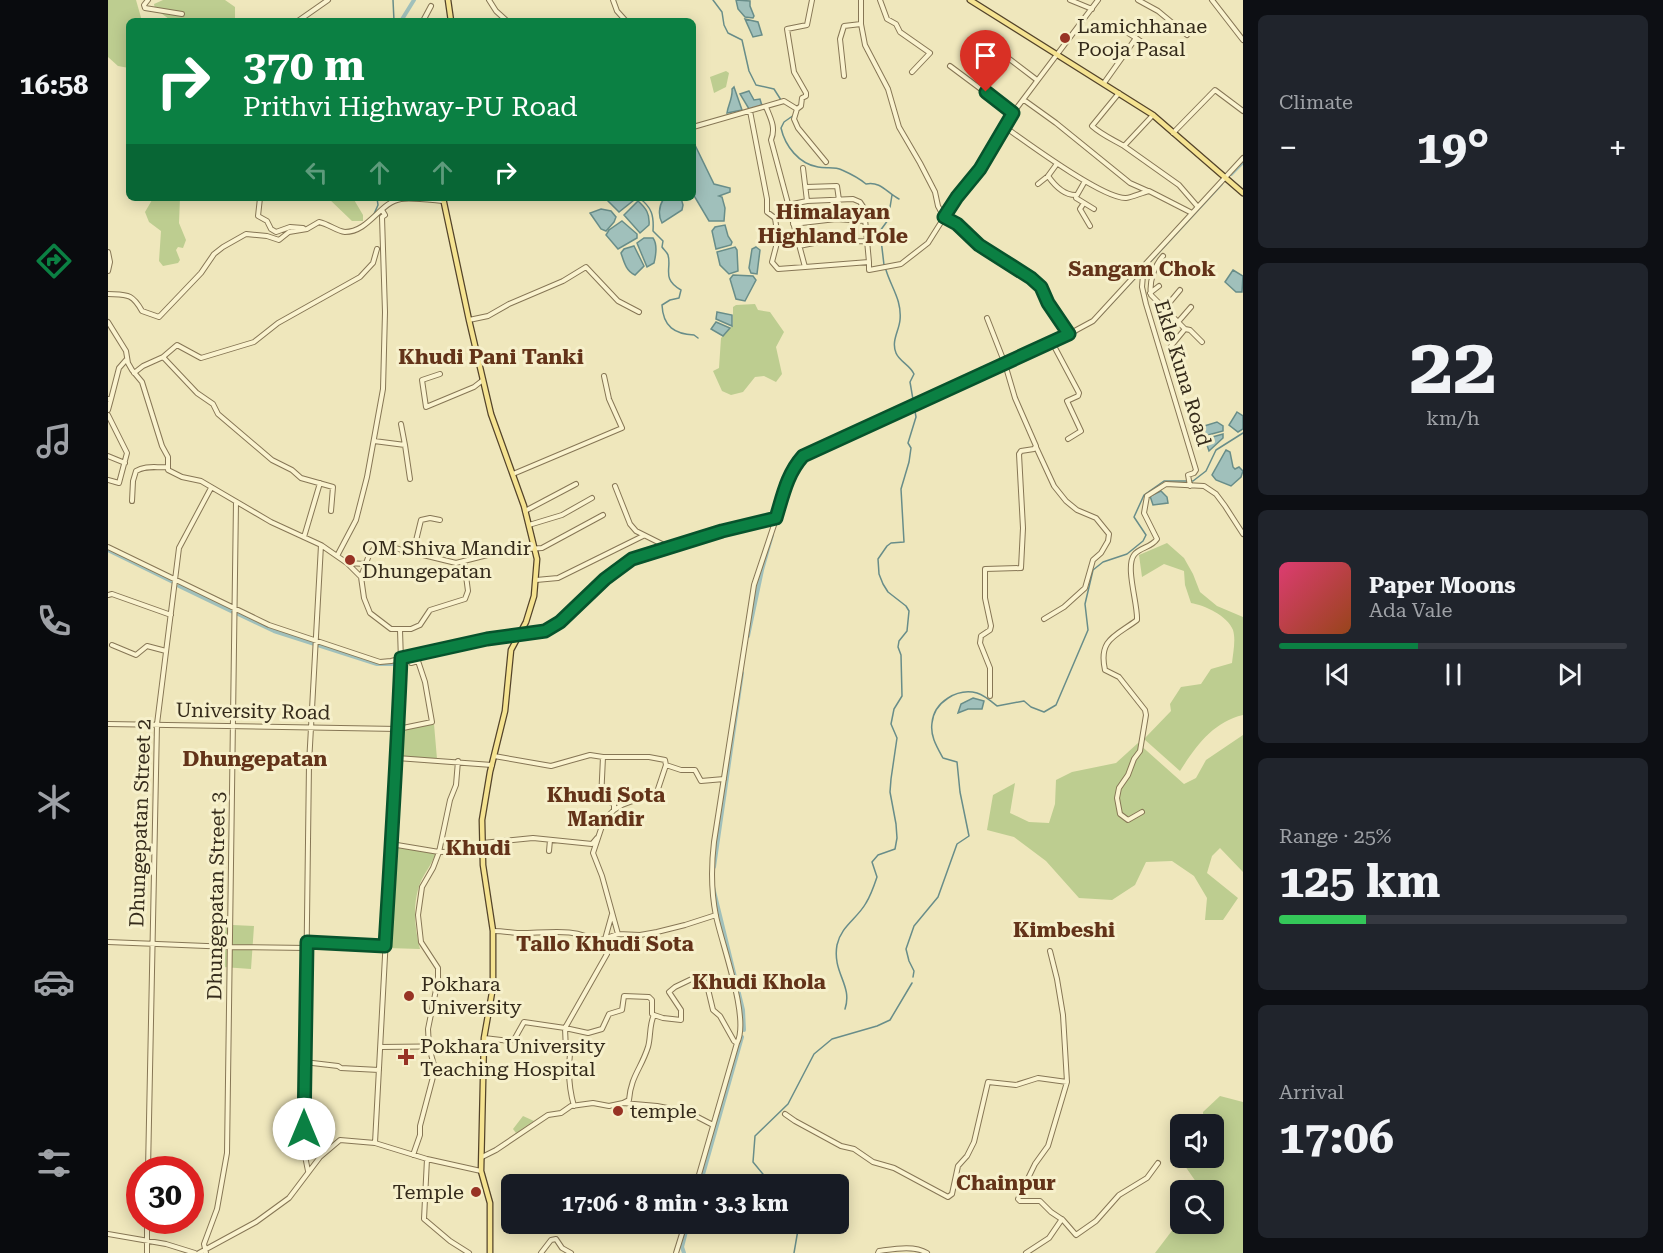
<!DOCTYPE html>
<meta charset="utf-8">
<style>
:root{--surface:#171b24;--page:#20242c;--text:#f1f3f6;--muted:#9ea1a6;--line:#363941;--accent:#0b8043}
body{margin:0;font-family:"Roboto Serif",serif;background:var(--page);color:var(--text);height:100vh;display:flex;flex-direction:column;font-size:22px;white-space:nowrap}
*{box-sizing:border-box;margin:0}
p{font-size:20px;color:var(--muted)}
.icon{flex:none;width:33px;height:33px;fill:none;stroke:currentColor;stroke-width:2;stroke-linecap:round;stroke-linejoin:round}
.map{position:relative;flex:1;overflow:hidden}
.details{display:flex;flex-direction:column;gap:15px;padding:15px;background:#0d0f14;width:420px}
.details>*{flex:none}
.banner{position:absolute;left:18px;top:18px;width:570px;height:183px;border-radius:9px;box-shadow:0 3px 15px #0003;background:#0b8043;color:#fff;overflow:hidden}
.controls{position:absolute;left:1062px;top:1114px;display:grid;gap:12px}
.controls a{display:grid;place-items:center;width:54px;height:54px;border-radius:9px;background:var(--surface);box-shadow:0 3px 15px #0003;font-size:30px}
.speed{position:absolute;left:18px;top:1156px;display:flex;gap:12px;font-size:30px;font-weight:700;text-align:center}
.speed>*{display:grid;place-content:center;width:78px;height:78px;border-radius:50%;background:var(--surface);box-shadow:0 3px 15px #0003;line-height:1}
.speed .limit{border:9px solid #d22;background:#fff;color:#111}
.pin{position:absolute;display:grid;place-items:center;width:51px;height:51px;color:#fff;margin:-62px -26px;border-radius:50% 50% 50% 0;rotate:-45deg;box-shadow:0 0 6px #0007}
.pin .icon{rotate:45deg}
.me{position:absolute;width:66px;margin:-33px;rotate:0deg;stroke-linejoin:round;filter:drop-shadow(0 0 4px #0008)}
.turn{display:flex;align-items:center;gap:21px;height:126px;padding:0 18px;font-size:27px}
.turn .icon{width:78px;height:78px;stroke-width:2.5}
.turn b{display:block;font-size:42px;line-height:51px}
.lanes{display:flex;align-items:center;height:57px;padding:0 18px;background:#0003;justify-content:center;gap:30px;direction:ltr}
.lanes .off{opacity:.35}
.big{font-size:45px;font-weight:700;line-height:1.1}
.details .card{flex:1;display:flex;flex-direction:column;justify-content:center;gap:9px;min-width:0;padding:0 21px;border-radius:9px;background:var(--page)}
.details .dial{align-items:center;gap:0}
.dial b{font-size:78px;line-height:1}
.song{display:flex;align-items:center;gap:18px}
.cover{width:72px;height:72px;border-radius:9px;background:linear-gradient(135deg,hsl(340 70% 55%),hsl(20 70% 35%))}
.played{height:6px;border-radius:3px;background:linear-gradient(90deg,var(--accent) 40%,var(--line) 40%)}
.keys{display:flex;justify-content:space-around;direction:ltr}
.heat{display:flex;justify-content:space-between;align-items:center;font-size:33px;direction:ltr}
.charge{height:9px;border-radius:4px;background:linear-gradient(90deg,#34c759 25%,var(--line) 0)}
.trip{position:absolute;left:393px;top:1174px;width:348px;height:60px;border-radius:9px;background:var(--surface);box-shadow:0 3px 15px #0003;font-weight:700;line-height:60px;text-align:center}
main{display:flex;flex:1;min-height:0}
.tab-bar{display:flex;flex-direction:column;width:108px;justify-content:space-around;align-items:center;background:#090b0e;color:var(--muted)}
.tab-bar .icon{width:42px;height:42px}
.tab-bar .active{color:var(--accent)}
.tab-bar b{font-size:27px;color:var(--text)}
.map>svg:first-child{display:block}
.green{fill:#bdcd90}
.water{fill:#a0c0bb;stroke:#688d89;stroke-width:1.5}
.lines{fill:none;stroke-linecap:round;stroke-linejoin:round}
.stream{stroke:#688d89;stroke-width:1.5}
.canal{stroke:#a0c0bb;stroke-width:4}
.minor-casing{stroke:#867655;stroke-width:6}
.major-casing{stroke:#53432a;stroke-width:7}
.minor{stroke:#faf3cf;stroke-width:4}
.major{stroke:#f5e391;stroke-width:4.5}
.route-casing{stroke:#07532c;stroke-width:15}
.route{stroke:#0b8043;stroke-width:10}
.poi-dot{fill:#973324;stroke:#f6f0cb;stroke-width:2}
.labels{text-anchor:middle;stroke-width:6;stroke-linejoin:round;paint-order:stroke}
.poi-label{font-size:20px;fill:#352b1b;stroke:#f6f0cb;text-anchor:start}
.street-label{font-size:20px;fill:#352b1b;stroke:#f6f0cb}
.neighbourhood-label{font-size:21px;font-weight:bold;fill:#633319;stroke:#f6f0cb}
</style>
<main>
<nav class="tab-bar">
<b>16:58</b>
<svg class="icon active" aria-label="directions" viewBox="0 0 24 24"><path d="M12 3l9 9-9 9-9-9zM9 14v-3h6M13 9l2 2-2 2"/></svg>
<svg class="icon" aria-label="music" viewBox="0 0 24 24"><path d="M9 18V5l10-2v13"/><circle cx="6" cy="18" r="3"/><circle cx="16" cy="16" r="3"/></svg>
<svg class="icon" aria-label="phone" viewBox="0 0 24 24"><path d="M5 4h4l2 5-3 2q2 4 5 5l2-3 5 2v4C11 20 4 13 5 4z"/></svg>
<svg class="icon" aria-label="climate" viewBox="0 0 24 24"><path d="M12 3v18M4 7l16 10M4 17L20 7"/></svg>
<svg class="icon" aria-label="car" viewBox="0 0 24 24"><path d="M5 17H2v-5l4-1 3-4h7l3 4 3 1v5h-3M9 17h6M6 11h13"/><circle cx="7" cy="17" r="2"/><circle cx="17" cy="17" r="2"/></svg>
<svg class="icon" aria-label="filters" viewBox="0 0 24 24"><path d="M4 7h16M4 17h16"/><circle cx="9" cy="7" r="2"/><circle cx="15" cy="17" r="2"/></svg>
</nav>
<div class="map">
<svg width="1135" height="1253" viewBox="0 0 1135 1253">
<rect width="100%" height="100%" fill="#efe7bc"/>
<!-- green -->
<path class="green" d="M0,0H28L34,21H21V68L10,66L0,57Z
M55,0H117L127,7V21H64L47,9L46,4Z
M618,71L621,73L618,87L606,93L602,77Z
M42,198H72L71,223L78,240L75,248L70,247L68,250L72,260L70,263L55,266L51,261L53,231L41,222L37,212L44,200Z
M220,198H245L255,215V221H244Z
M647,304L650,310L662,312L676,332L668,347L674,374L668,382L656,376L647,377L635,392L623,395L614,391L605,371L611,368L613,338L625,325V307L628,305Z
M1059,543L1076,558L1085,574L1092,592L1109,606L1135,617V715C1105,722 1088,746 1072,771L1036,739L1063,711L1062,704L1073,687L1093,684L1103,669L1124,663C1125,653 1128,640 1125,630C1120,616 1096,605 1083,603L1077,585L1076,571L1056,564L1034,577L1031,555Z
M326,724L329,759L291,756L292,730Z
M1135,735V872L1112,848L1104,856L1099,873L1130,898L1115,920H1097L1099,898L1086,876L1064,861L1038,862L1027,885L1004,900L971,898L938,861L906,837L879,830L885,795L907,783L902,813L921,822L941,823L947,804L948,780L964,772L1008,763L1030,743L1076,784L1088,778L1098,760Z
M284,846L328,853C324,863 319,870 314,879C304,900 306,927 312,949L279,948Z
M103,924L146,926L143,969L101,966Z
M1112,1096L1135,1102V1253H1047L1066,1228L1072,1215V1224H1106V1191H1091L1093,1189L1070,1156L1072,1154V1158H1106V1125H1096L1095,1112Z
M415,1116L426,1121L408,1133L405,1129Z"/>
<!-- water -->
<path class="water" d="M628,0L642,1V6L646,16L645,18L637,17L630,9Z
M637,19L650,22L654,35L645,37Z
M626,87L634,110L619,113C620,105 625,98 624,89Z
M641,91L646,100L652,99L654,106L641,109L632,94Z
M585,141L606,184L622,188V192L611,196L614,197L617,208L616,221H601L585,194Z
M501,198H525L526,200L511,212L499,200Z
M564,198H573L575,205L574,210L554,223C550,216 551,206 555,200Z
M530,201C538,208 542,214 541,225L532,233L516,215Z
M493,209L503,211L508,217L506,222L498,231L493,229L482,213Z
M514,221L529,234V238L510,249L498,235L501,230Z
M617,225L620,236L624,242L623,245L608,249L604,231L607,227Z
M536,238H545C550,245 548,255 546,263L539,267L529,243Z
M526,246L536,266L527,275C518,271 516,262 513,253L516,249Z
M627,247L629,250L630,271L621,274L612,265L609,252Z
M648,247L652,250L649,274L643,273L641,268L644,249Z
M1125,270L1135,276L1134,292H1128L1117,282Z
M625,275L645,276L648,280L637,301L628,299L622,279Z
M609,312L624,315V326L608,319Z
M608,322L622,328L615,336L603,329Z
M1129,412L1135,416V429L1130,432L1121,425Z
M1109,422L1115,426V431L1096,436L1093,427Z
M1115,434V438L1101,451L1097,439Z
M1118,450L1122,452L1125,467L1127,469L1131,467L1135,471L1133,477L1123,486L1108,480L1104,475Z
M1053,491L1059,497L1060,503L1045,505L1042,496Z
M865,698L876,701L874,709H860L850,713L853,704Z"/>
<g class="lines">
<!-- stream -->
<path class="stream" d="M285,0L286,21
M605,0L614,12L616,25L620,33L634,40L641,71L648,85L666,89L673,100
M686,115L676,122L673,128C677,146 691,164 710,167C718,169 726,166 734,170C743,174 751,178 758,184C773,181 779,193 791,199
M531,198C544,207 546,216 545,231L555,241L554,247C556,250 559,252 560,255C564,268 553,279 573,290L571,298L562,300L554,305C555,327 567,334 586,335L590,338
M266,214L270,205L269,198
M776,265L772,231L780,220L784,195
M805,977L806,971L801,961L798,949L806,926L830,897L849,844L861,836L852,792L849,762L835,758C829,747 822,736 824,723C826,702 849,688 869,693C876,695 883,701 889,706L916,701L923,707L936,712L948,705L980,630L977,604L985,570L995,562L1019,554L1035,541L1038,535L1026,517L1036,495L1056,481H1085L1098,471L1108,450L1135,433
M737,1009C745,985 724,973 729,945C733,926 749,919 758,903C763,895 766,886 769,877L764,862L770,855L787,849L789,838L788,824L782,792L783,779L789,738L783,724L786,709L794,696L793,655L790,647L791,641L799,631L801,611L798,606L780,592L775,584L771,574L770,559L779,546L783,543L796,542L793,489L801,462L803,448L800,443L808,417L802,382L806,374C802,365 791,361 788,353C783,341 791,331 792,320C794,300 783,287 778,270
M685,1185L674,1178L659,1179L645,1162L647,1136L680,1104L706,1054L724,1039L769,1026L782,1020L804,983
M686,1253L691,1224"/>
<!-- canal -->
<path class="canal" d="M293,21L306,0
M1123,174L1135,162
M985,322L1113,184
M674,502L685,471L700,457L951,342L968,332
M0,550L65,582
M71,586L125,612
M128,613L166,631L269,664H284L344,649
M640,636L654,570L664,535
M351,647L400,638L432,636L442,632L458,620L497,583L512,570L525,564L656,522L668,521
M606,867L634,673
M605,887L635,1010L636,1030
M592,1185L634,1037
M576,1253L574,1247L580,1224"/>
<!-- minor casing -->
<g class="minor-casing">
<path id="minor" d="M40,0L36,5L37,8L74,14
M381,0L388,11L399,21
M505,0L509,11L518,21
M753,0V24L757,45L780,89L791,127L812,163L827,192L830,206L836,217L849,224L871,245L923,278L933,287L940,303L961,334
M772,0L779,19L788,24L792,32L822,53L804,72
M962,0L984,9
M1030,0L1050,11L1079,35
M1104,0L1135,40
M190,21L220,0
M315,21L323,6
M1020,33L1028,38
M862,41L872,46L879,42L929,80
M842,66L905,113
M736,76L732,39L736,26L753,24
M996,83L1028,38L1038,45
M1011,93L984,126C994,135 1004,139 1016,146
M916,100L948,123L1022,183L1040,191
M689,109L686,119L690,128L718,162
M642,111L659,199V212L667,218L670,239L664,262L670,269L697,267L663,140C668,128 663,119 658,107
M1045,115L1016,146L1071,185L1090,207
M585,127L676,101L689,109L693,106L694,98L698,96V93L686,72L679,29L699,25L704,0
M897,127C918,142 995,199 1018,198C1025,197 1033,193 1041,191L1084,213
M1065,133L1107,90L1135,111
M695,168L699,201
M940,176C947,186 956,196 969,195L977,181
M930,184L940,176L948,165
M698,187L729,186L731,200
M968,195V198L986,209
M152,198L150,216L159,221L163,229L168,232L182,227L195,228
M976,203L972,209L982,226
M680,205L699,201L745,199L752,202L756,208L761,262
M685,224L728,219L757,221
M691,246L711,242L760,241
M0,252L2,262L0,271
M1055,256C1046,266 1041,282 1043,295L1070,322L1083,307
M697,267L761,262V270L793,264L820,243L849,197L884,151L905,113L990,0
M1032,271L1035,275L1034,287L1038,304L1088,470L1086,473L1080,475L1082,486
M1042,293L1051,286
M0,294C19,295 24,293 34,311L51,317L93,273L106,254L115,247L138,234L159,236L171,240L181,232L199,229L211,222C221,224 228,231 237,232C261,232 272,202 293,199C302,197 324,200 335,201
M1057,308L1072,290
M879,318L897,364L907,398L928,446L926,449L913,451L911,454L915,528L913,568L877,569V598L883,626L882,630L873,636L872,643L882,668V696
M361,320L380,316L401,304L455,281L478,267L510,301L531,312
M0,322L18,351L20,363L24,370L34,382L54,446L60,457V470L74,477L93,481L163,522L213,545L239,563L253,577L256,598L262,613L283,629H303L312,625L322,610L357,599L360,591L356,561
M1077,329L1082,330L1094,342
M946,346L971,393L970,396L959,401L973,431L960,439
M1063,346L1077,329L1070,322
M55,357L69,345L93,358L146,342L170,323L252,277L265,263L269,249
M26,373L35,366L55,357L89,393L105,404L110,414L164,460L184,470L193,478L225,487L223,511
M332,374L314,380L318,407L366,387L375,380
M0,399H3L0,410
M3,399L11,368L18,360
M0,415L19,453L11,483L0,480
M266,441L297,445L293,424
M297,445L302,479
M928,447L946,486L958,501L969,510L988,518L1001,534L1000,541L993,553L985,560L977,588L956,607L936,619
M0,456L17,463
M405,474L514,428L501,399L496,376
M507,486L522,524L528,531L560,547
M24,501L25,481L28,471C37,465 49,468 60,467
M417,511L468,484
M421,525L454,515L484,498
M196,537L212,483
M0,547L161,625L272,662L283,661L379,639L437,631L452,622L497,579L524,559L614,531L668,518
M305,553L313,520L322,518L332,520
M229,556L248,520L259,477L275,389L277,312L274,217L277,215L274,210
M240,563L257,564
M253,577L261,555L270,544L348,563L395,551L434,548L495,515
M428,580L450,578L535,536
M0,595L4,594L63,615
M4,645L28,655L39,646L58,651
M0,724L290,729L324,722L317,682L310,661L303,663L302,656
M386,756L443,766L482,755L495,757H541L557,760L558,765
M495,757L493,800L506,803V810
M289,758L384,765
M558,765L573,770H587L593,781L616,779
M1034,812L1020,820L1012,814L1009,798L1011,788L1020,775L1026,759L1032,751L1038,715L1037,710L1011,677L997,670C990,639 1008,636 1029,620C1030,604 1017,567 1026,555C1032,547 1043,548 1049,539L1036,513L1039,496L1058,484L1096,486L1108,494L1117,506L1135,534
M374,843L425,838L484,844L489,838
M283,844L331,852L374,851
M441,851L442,840
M385,931C393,931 401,932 409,933C431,934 470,926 487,942L510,934L532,935L549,932L577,925L608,915
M510,934L494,876L485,853L496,820L506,810L514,805L549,792L558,765
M497,939L504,914
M0,942L123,947L199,948
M199,942L277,946
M487,942L499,954L457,1028L480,1033L494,1029L501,1014L514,1010L516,996L541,997L544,1000V1014L546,1015
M942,951L949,979L955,1015L959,1082L940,1146L927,1164L910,1199L912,1201H932L943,1212L955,1220L968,1235L988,1221L1011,1195L1039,1178L1050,1163
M376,1038L402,1041L407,1038L416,1022L457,1028L458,1051L462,1054C460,1072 461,1089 466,1106
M273,1047L359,1046L376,1044
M196,1062L230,1066L233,1068L271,1070
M515,1103L521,1100C523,1076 533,1069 540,1047C543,1037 541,1025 546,1015L555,1018L573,1020V1010L561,992L567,987L592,975L599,985L605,1010L612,1016L626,1041L629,1043
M677,1114L687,1121L733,1146L746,1149L765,1162L786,1168L840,1197L844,1194L850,1166L859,1156L866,1142L880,1082L908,1085L930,1078L959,1082
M267,1143L283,844L289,758L292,702L290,692L293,661L292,630
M305,1155L312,1135V1126L325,1077L326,1065L321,1047L320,1029L330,980V968L313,942L310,915L314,887L325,868L331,852L342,800L348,785L350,761
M374,1157L388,1150L440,1115L453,1113L463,1106L485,1103L501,1106L515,1103L549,1106L580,1112L605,1125
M319,1159L316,1219L342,1241L361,1253
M40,1170L49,724L71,548L103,488
M200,1171L196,1151L201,764L213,545
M588,1185L629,1043C642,1019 614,945 608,916C603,891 603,867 606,842L646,585L667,522L679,479L685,467L695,456L961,334L985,321L1135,158
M0,1234L58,1244L87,1253
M39,1253V1221
M91,1253L148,1222L181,1198L212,1157L232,1140L267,1143L319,1159L373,1171
M98,1253L96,1244L109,1209L119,1153L128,502
M433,1253L443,1240L448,1239L454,1248L463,1253
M568,1253L577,1224
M770,1253L771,1251C786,1249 806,1245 819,1253
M918,1253L941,1238L954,1219"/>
</g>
<!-- major casing -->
<g class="major-casing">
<path id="major" d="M340,0L343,21
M862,0L1045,115L1135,193
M335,198L361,320L383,414L416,506L429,559L426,596L418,622L403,650L397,711L382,772L374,820L375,865L385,931V987L376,1038L373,1171L382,1203V1253"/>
</g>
<!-- minor -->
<use href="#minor" class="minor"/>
<!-- major -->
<use href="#major" class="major"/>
</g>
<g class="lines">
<!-- route casing -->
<g class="route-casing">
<path id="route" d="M196,1129L199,942L277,946C283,850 289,754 293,658L379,639L437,631L452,622L497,579L524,559L614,531L668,518C675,495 679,474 695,456L961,334L940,303L933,287L923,278L871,245L849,224L836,217L849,197L872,169L905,113L878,92"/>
</g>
<!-- route -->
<use href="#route" class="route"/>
</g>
<!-- markers -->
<g class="poi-dot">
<circle cx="957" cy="38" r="6"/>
<circle cx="242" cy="560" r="6"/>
<circle cx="301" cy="996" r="6"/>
<path d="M295 1048h6v6h6v6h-6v6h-6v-6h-6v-6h6z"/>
<circle cx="510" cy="1111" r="6"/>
<circle cx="368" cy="1192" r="6"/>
</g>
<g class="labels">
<!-- poi labels -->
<g class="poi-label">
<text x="969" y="33">Lamichhanae<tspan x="969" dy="23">Pooja Pasal</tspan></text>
<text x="254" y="555">OM Shiva Mandir<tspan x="254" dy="23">Dhungepatan</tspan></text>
<text x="313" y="991">Pokhara<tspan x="313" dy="23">University</tspan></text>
<text x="312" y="1053">Pokhara University<tspan x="312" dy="23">Teaching Hospital</tspan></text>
<text x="522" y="1118">temple</text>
<text x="356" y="1199" text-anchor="end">Temple</text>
</g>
<!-- street labels -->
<g class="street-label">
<text transform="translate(1075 373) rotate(73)" y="7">Ekle Kuna Road</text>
<text transform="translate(145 711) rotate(1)" y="7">University Road</text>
<text transform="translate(32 823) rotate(-88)" y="7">Dhungepatan Street 2</text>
<text transform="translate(108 896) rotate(-89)" y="7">Dhungepatan Street 3</text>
</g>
<!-- neighbourhood labels -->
<g class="neighbourhood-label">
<text x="725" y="219">Himalayan<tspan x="725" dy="24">Highland Tole</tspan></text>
<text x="1034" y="276">Sangam Chok</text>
<text x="383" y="364">Khudi Pani Tanki</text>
<text x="147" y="766">Dhungepatan</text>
<text x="498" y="802">Khudi Sota<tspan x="498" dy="24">Mandir</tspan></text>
<text x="370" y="855">Khudi</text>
<text x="956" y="937">Kimbeshi</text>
<text x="497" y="951">Tallo Khudi Sota</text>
<text x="651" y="989">Khudi Khola</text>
<text x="898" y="1190">Chainpur</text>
</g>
</g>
</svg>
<div class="controls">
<a><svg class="icon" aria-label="sound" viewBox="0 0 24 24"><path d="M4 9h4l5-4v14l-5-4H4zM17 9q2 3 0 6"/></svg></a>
<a><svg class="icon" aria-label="search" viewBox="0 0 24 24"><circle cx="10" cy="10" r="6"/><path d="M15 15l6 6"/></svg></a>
</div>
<div class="speed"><div class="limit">30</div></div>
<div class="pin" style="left:878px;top:92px;background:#d93025"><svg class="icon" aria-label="arrive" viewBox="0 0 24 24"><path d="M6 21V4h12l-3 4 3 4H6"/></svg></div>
<svg class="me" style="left:196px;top:1129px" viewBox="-20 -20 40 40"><circle r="19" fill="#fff"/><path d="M0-13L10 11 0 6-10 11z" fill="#0b8043"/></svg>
<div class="trip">17:06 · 8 min · 3.3 km</div>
<div class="banner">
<div class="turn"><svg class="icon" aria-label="right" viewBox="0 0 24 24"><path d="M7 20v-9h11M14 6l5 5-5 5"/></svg><div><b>370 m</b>Prithvi Highway-PU Road</div></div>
<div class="lanes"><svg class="icon off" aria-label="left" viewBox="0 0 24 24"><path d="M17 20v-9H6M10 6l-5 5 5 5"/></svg><svg class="icon off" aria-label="ahead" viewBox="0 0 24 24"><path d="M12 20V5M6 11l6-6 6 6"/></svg><svg class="icon off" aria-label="ahead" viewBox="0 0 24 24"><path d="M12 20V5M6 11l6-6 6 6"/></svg><svg class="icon" aria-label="right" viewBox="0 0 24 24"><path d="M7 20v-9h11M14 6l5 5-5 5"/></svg></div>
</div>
</div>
<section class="details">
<div class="card"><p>Climate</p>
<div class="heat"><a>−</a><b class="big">19°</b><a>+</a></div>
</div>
<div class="card dial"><b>22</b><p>km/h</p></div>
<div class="card">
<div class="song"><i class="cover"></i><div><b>Paper Moons</b><p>Ada Vale</p></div></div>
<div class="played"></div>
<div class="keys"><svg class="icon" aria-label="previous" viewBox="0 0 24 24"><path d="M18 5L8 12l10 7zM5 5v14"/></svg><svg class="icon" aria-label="pause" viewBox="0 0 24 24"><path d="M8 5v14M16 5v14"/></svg><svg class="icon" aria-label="next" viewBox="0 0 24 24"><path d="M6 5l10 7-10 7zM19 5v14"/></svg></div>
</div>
<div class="card"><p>Range · 25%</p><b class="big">125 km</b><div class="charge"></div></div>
<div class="card"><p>Arrival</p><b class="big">17:06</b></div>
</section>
</main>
